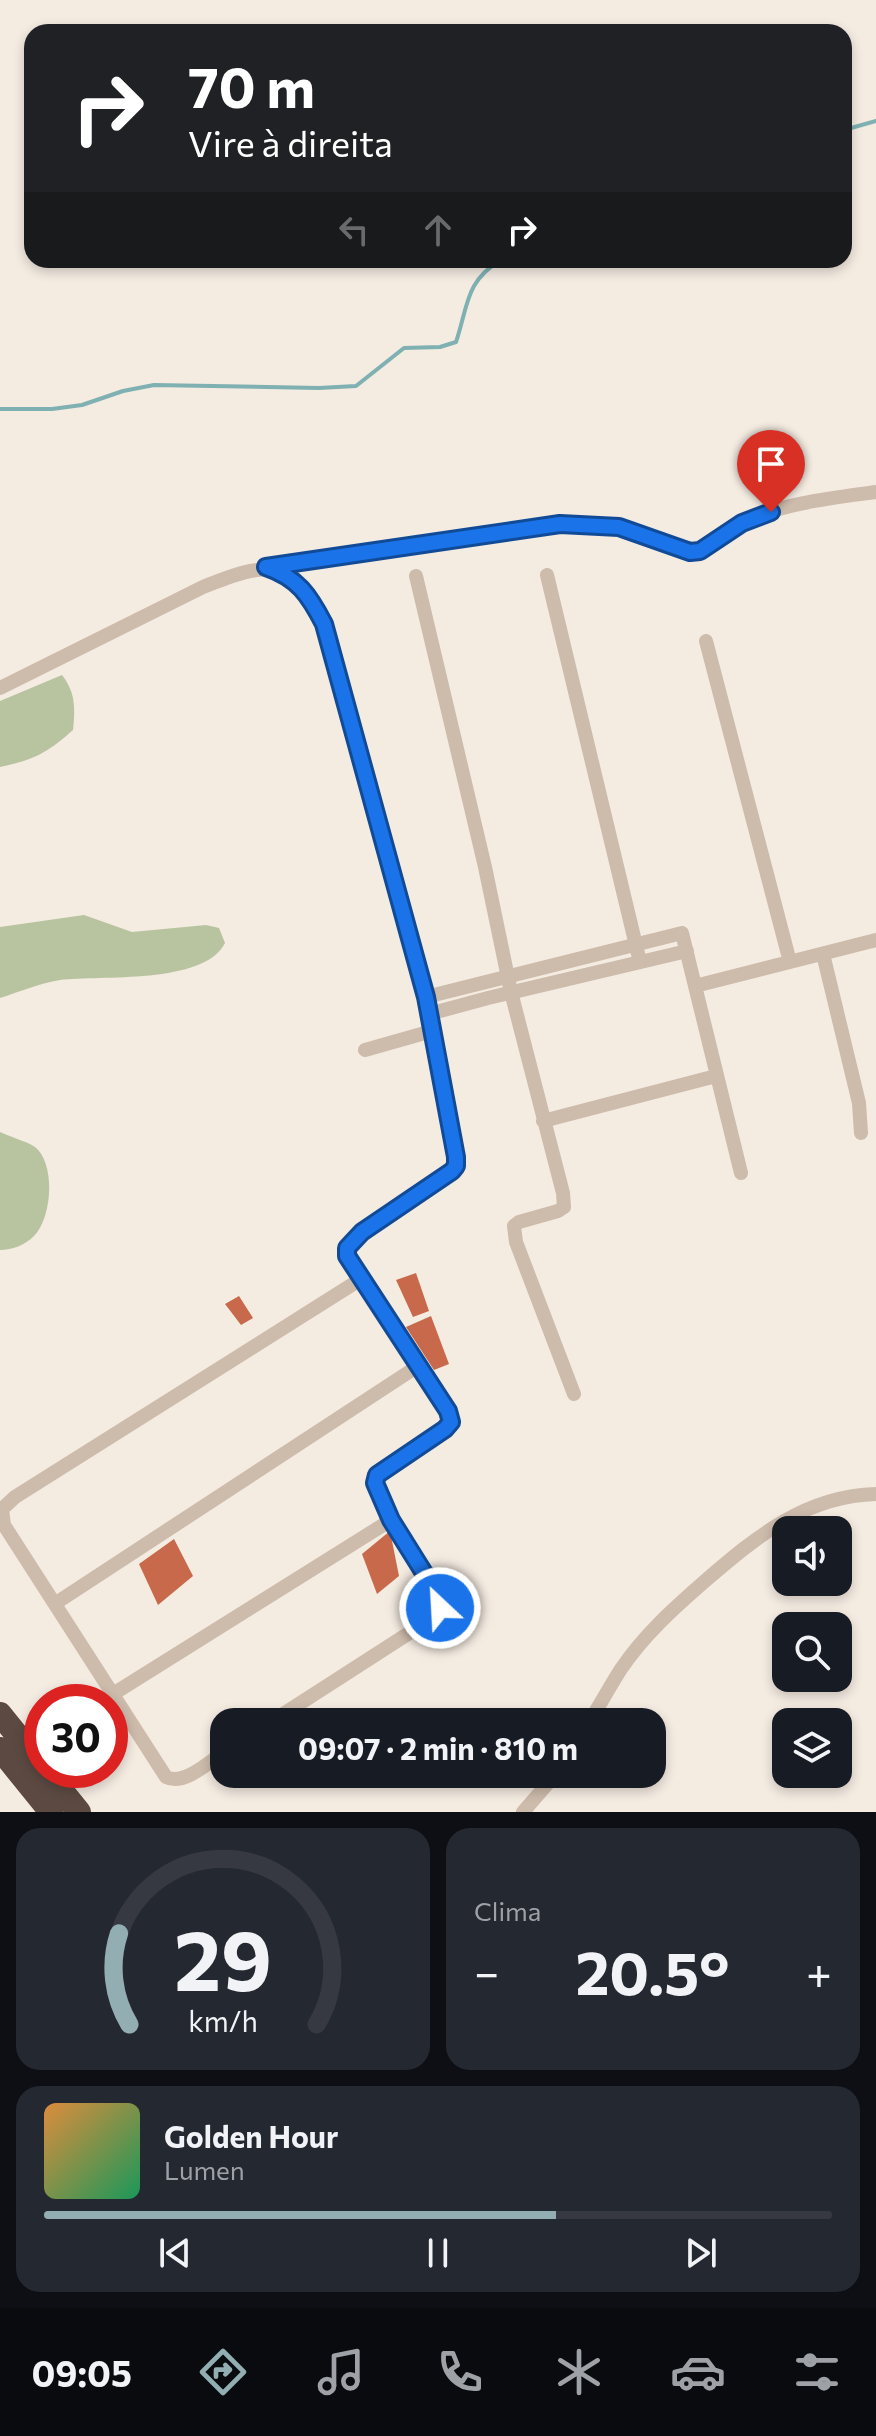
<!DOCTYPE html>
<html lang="pt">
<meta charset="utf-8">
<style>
:root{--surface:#171b24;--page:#242831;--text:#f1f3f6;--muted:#9ea1a6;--line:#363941;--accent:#92aeb2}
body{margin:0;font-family:Commissioner,sans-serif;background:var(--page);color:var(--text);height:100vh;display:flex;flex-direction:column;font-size:30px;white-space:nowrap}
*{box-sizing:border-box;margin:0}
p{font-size:26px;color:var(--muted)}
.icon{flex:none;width:44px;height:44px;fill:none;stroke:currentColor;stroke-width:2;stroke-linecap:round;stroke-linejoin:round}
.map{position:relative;height:1812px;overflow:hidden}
.panel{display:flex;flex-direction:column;gap:16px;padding:16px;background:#0d0f14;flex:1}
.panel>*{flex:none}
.banner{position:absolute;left:24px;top:24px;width:828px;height:244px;border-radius:24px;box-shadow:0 4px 12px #0003;background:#202124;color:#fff;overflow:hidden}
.fabs{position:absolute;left:772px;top:1516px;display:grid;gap:16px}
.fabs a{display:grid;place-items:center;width:80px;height:80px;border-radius:16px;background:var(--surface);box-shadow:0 4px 12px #0003;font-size:40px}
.speed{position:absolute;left:24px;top:1684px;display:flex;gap:16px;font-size:40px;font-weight:700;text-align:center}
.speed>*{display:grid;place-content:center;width:104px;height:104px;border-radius:50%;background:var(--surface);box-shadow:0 4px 12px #0003;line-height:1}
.speed .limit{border:12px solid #d22;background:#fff;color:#111}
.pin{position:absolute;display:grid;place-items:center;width:68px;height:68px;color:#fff;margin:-82px -34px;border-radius:50% 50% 50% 0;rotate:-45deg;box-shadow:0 0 8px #0007}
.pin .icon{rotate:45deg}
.me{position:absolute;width:88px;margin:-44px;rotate:335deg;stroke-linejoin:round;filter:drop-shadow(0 0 6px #0008)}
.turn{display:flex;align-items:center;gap:28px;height:168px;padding:0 32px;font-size:36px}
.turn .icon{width:104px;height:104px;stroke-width:2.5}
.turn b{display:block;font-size:56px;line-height:68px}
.lanes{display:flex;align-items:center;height:76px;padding:0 32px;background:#0003;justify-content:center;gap:40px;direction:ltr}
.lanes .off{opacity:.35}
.big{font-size:60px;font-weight:700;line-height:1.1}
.panel .card{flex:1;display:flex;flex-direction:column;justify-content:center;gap:12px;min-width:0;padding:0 28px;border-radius:24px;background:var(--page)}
.panel .dial{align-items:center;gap:0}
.dial svg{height:208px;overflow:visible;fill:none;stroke:var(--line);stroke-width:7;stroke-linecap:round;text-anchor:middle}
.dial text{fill:var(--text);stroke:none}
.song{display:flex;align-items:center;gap:24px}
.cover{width:96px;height:96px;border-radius:12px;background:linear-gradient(135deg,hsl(30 70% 55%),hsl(150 70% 35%))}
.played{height:8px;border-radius:4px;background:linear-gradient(90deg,var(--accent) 65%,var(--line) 65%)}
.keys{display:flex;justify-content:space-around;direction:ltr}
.heat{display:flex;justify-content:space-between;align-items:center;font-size:44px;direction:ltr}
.panel .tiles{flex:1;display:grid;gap:16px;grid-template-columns:1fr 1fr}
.card:last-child{grid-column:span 2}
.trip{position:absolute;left:210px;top:1708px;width:456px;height:80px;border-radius:24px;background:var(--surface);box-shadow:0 4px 12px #0003;font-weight:700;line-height:80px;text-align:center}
.tabs{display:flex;height:128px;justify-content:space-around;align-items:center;background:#090b0e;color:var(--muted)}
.tabs .icon{width:56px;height:56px}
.tabs .active{color:var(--accent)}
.tabs b{font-size:36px;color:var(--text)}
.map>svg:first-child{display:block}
.green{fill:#b8c4a0}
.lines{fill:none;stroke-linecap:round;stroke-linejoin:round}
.stream{stroke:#7fb0b2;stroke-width:4}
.building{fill:#c8694b}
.street{stroke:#cdbbac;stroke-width:14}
.highway{stroke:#5c4a42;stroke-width:24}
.route-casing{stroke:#114b97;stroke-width:20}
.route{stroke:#1a73e8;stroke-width:14}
</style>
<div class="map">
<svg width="876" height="1812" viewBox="0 0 876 1812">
<rect width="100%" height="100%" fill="#f4ebe1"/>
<!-- green -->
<path class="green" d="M62,675C76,693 75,709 73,730C47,753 34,760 0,767V701Z
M84,915L132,932L206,925L219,928L225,943C204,985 100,975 60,980C40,983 19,992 0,998V927Z
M0,1132C10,1137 26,1141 35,1147C56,1164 52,1218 34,1236C25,1245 12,1250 0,1250Z"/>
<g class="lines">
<!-- stream -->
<path class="stream" d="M844,130L876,121
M0,409H52L82,405L123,391L154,385L319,388L356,386L404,348L440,347L456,342C468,307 465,281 501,260"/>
</g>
<!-- building -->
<path class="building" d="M416,1273L429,1311L413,1317L396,1280Z
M239,1296L253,1318L241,1325L225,1304Z
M431,1316L449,1364L434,1370L406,1327Z
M390,1531L399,1576L377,1594L362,1554Z
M174,1539L193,1576L158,1605L139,1564Z"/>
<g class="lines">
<!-- street -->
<path class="street" d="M269,566L560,524L619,527L690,552C711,550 725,531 743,522C784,503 832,498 876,492
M547,575L640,962
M416,576L485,867L511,992L563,1193L564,1207L558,1211L519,1222L514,1226L516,1242L574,1394
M706,641L790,962
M0,688L203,587C268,561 289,557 324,624L426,997L456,1157V1166L362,1232L347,1248V1256L448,1411L451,1422L445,1429L377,1475L375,1483L391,1520L439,1597L440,1608L431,1619L271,1722
M823,954L859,1103L861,1133
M695,986L876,940
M426,997L682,933L741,1173
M429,1014L488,998L687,951
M365,1050L432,1031
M543,1121L716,1076
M56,1603L418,1366
M113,1694L391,1520
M589,1722C600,1705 610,1686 621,1669C644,1635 674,1608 705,1581C756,1537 805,1496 876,1494
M224,1752C209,1762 184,1786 166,1777L4,1525L2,1509L15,1497L361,1279
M523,1812L556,1774"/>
<!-- highway -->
<path class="highway" d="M0,1714L42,1766
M0,1749L51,1812
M45,1770L79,1812"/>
</g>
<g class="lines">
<!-- route casing -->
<g class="route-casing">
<path id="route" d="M440,1608L439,1597L391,1520L375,1483L377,1475L445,1429L451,1422L448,1411L347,1256V1248L362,1232L452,1171L456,1166V1157L426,997L324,624C309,595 298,578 266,567L560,524L619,527L690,552L700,551L742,523L771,512"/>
</g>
<!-- route -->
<use href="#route" class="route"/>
</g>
</svg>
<div class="fabs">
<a><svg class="icon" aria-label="sound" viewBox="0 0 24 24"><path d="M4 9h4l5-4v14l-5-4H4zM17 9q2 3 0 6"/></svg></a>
<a><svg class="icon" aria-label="search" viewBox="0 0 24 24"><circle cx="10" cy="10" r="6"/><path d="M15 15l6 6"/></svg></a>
<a><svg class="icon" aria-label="layers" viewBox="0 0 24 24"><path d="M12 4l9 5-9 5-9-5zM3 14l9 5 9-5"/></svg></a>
</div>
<div class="speed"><div class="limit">30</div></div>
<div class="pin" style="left:771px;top:512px;background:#d93025"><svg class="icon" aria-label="arrive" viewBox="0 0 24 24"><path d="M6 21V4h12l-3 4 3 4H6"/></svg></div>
<svg class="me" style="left:440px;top:1608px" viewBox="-20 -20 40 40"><circle r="17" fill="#1a73e8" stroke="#fff" stroke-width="3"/><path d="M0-11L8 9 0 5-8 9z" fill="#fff"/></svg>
<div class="trip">09:07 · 2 min · 810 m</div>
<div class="banner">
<div class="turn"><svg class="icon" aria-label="right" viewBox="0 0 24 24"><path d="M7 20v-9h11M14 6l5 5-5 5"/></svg><div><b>70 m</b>Vire à direita</div></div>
<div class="lanes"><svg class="icon off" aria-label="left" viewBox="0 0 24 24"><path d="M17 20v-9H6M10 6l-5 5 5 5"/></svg><svg class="icon off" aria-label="ahead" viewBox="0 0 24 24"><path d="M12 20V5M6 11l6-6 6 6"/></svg><svg class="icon" aria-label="right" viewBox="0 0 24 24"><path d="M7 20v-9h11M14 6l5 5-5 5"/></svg></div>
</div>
</div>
<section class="panel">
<div class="tiles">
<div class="card dial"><svg viewBox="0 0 100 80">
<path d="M14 69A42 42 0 1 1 86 69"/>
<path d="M14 69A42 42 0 0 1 10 34" stroke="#92aeb2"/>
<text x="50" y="56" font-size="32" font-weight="700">29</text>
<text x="50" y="72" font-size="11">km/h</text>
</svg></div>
<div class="card"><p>Clima</p>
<div class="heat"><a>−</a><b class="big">20.5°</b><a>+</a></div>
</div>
<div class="card">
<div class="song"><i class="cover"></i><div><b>Golden Hour</b><p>Lumen</p></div></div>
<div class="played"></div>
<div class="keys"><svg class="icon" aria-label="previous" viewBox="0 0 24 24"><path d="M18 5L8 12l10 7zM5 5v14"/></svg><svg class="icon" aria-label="pause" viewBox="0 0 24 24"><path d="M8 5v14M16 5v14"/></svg><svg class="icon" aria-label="next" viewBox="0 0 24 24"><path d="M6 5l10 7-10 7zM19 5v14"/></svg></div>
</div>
</div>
</section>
<nav class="tabs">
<b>09:05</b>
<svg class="icon active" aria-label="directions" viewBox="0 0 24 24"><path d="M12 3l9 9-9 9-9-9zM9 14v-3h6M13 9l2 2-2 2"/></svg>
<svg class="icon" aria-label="music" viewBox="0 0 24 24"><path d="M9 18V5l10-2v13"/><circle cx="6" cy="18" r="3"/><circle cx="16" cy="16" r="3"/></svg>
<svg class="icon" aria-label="phone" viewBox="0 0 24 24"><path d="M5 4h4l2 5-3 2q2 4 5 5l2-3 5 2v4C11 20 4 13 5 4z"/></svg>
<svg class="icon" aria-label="climate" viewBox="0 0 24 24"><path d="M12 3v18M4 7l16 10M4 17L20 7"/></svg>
<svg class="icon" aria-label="car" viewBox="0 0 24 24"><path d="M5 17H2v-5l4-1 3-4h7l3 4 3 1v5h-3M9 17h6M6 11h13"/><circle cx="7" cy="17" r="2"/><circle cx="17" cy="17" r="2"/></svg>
<svg class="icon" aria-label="filters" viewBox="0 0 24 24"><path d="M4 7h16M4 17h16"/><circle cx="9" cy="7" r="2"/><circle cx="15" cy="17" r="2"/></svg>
</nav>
